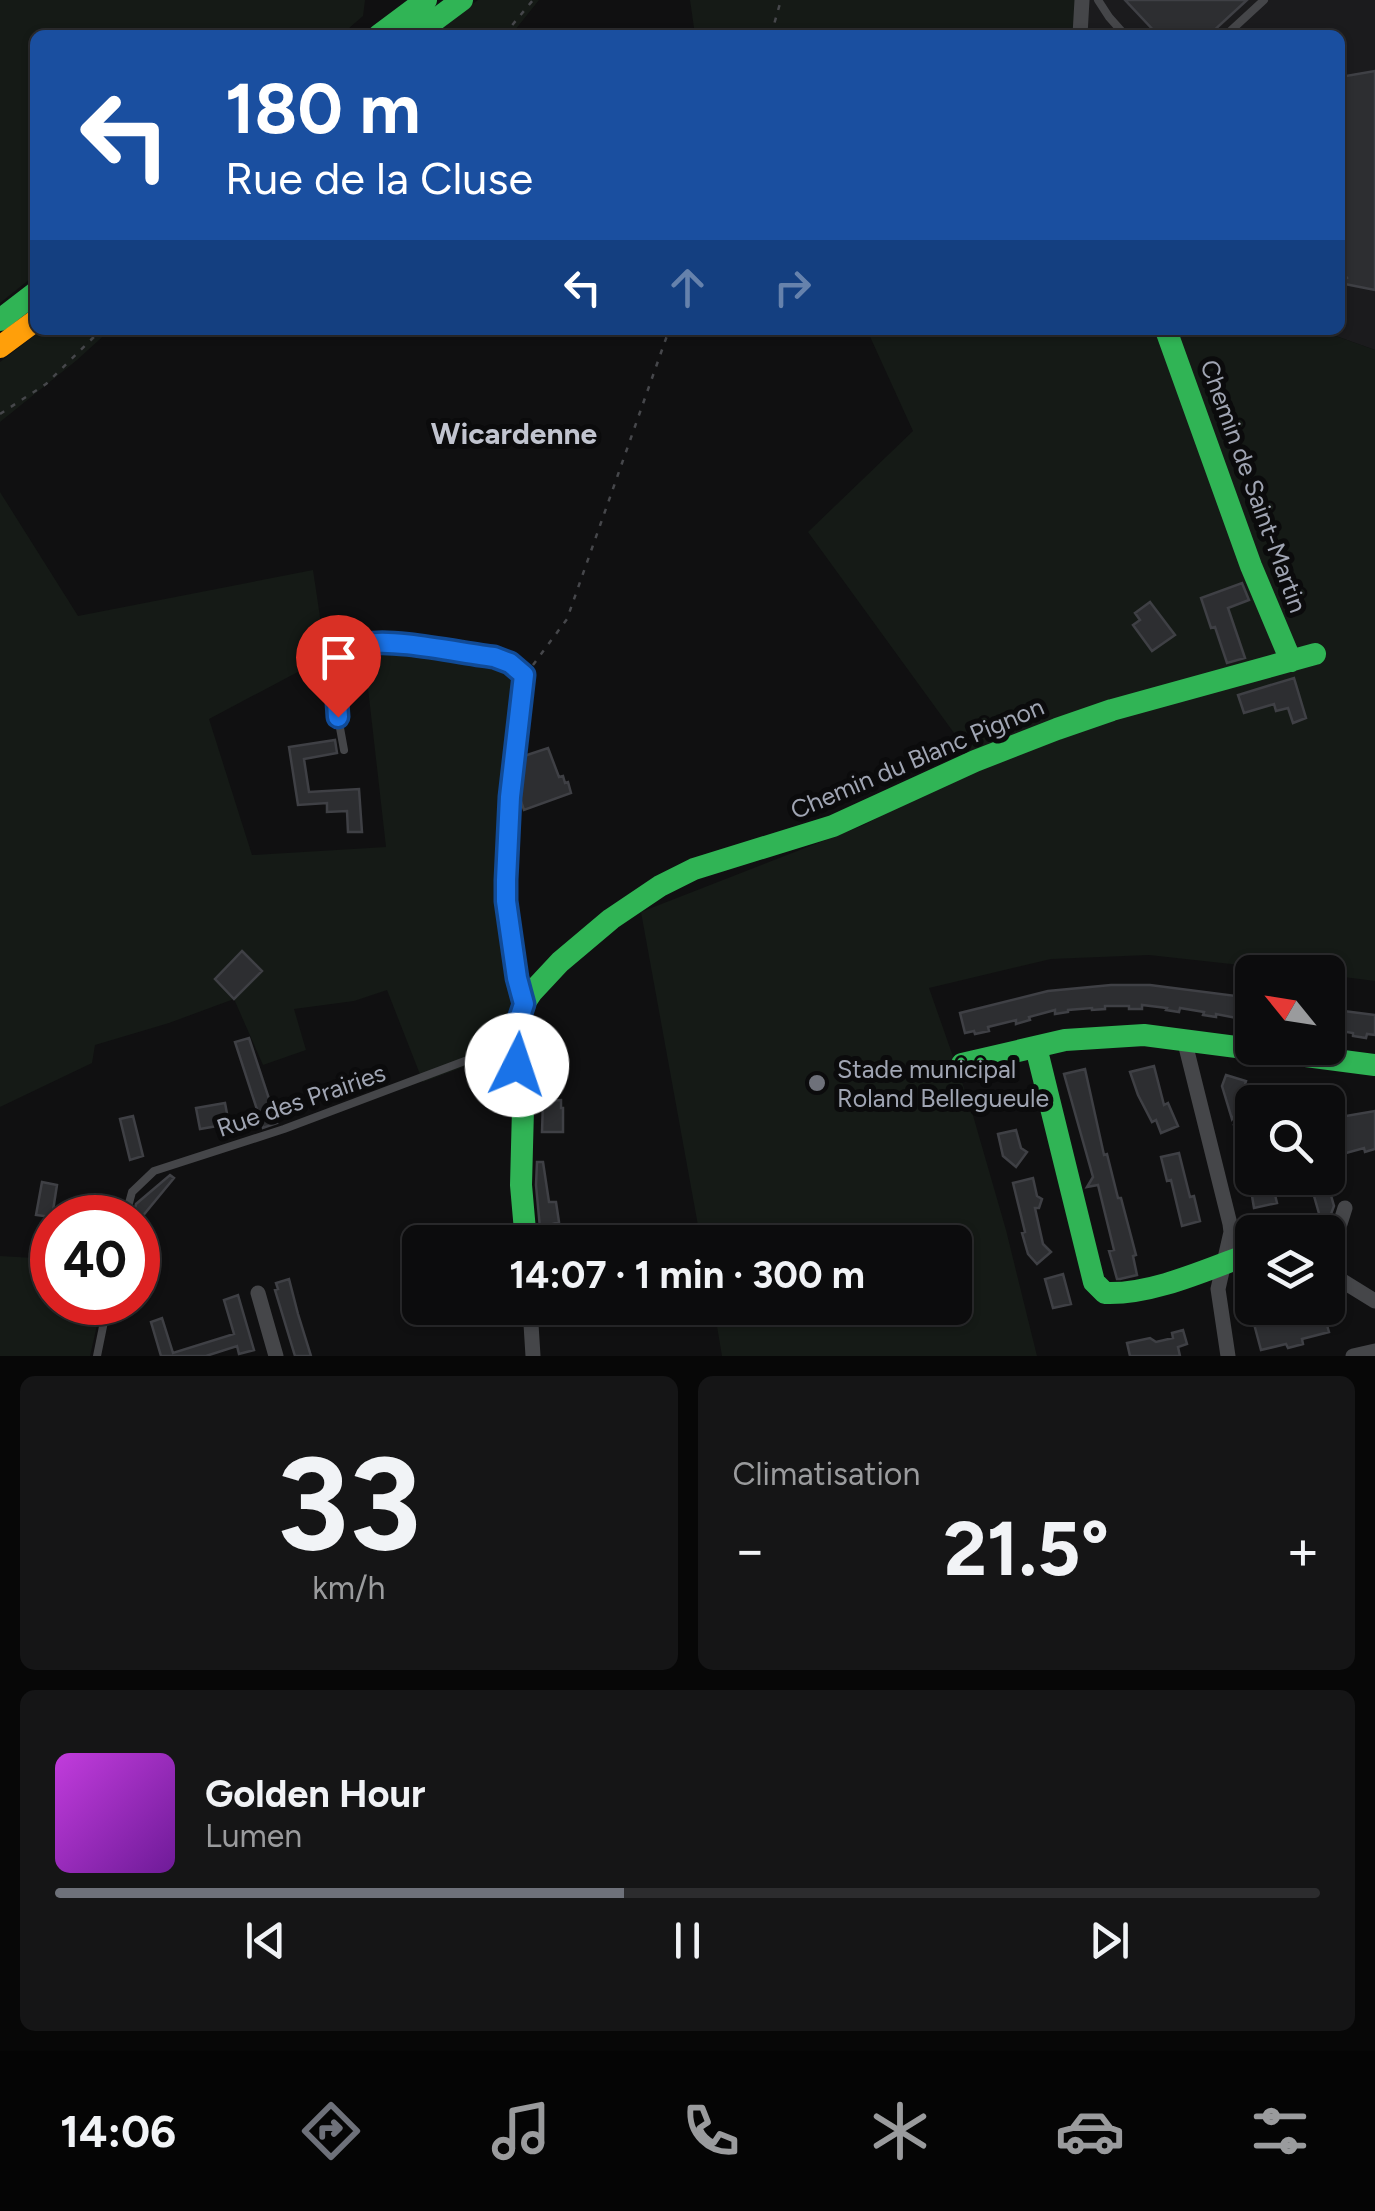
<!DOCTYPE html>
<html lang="fr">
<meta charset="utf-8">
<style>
:root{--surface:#0c0c0d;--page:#151516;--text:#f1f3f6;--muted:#9a9b9d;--line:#2c2c2e;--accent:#6e717a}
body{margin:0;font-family:Figtree,sans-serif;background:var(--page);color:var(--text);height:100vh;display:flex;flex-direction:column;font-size:38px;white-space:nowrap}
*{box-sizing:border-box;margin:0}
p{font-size:32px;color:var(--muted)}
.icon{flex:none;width:55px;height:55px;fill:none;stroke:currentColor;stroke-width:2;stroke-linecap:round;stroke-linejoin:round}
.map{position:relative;height:1356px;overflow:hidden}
.drawer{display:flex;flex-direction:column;gap:20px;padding:20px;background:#070707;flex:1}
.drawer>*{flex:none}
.hud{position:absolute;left:30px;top:30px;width:1315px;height:305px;border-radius:15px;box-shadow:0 2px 8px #0004,0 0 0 2px var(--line);background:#1a4fa0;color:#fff;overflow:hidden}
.needle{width:65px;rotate:300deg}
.tools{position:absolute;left:1235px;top:955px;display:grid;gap:20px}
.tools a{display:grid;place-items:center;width:110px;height:110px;border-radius:15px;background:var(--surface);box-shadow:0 2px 8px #0004,0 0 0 2px var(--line);font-size:50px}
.speed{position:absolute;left:30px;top:1195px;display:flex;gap:20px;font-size:50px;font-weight:700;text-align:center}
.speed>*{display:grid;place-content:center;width:130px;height:130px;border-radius:50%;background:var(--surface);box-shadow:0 2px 8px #0004,0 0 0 2px var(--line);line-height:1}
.speed .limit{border:15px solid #d22;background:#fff;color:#111}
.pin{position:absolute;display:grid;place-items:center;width:85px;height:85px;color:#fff;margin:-102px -42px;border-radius:50% 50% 50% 0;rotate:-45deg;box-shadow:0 0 10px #0007}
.pin .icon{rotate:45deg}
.me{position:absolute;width:110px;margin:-55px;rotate:4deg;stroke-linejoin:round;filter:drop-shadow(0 0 8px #0008)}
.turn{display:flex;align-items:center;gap:35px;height:210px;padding:0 30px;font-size:45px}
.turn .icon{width:130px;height:130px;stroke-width:2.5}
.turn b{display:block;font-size:70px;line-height:85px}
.lanes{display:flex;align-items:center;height:95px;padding:0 30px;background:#0003;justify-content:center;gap:50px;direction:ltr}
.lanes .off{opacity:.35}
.big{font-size:75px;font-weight:700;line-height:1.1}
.drawer .card{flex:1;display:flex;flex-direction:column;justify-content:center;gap:15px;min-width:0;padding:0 35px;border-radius:15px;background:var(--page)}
.drawer .dial{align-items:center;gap:0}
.dial b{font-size:130px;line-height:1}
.song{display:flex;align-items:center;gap:30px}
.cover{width:120px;height:120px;border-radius:15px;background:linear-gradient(135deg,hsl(290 70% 55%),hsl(280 70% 35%))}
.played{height:10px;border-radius:5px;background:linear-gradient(90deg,var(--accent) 45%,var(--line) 45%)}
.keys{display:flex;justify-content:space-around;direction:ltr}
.heat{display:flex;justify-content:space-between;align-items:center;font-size:55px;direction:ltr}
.drawer .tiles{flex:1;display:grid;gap:20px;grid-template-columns:1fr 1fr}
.card:last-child{grid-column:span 2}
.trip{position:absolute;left:402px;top:1225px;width:570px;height:100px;border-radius:15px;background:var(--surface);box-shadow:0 2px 8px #0004,0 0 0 2px var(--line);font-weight:700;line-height:100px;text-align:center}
.dock{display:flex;height:160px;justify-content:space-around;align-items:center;background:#050505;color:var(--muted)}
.dock .icon{width:70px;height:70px}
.dock .current{color:var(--accent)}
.dock b{font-size:45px;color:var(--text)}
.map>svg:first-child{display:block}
.built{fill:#1b1b1d}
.green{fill:#151a16}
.building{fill:#2d2e31;stroke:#3f4045;stroke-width:2.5}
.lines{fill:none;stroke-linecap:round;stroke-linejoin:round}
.path{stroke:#46474b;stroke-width:2.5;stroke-dasharray:5 8;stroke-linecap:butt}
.lane{stroke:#454649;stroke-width:8}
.street{stroke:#454649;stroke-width:15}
.fast{stroke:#30b455;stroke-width:22}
.slow{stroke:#ff9f0a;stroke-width:22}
.route-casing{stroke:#114b97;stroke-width:25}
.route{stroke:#1a73e8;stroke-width:18}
.poi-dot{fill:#6e717a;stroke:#0b0b0c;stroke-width:4}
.labels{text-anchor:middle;stroke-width:10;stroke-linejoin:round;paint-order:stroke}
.street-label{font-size:25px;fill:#a0a5b3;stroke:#0b0b0c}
.poi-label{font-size:25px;fill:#a0a5b3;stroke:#0b0b0c;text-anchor:start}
.quarter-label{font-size:30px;font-weight:bold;fill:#c1c4cf;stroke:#0b0b0c}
</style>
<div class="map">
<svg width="1375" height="1356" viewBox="0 0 1375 1356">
<rect width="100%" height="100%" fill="#101011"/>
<!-- built -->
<path class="built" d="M1088,0H1375V350L1319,330H1340V35H1086Z"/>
<!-- green -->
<path class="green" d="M0,0H365L363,16L341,35H35V275L0,303Z
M478,0H539L511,35H431Z
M690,0H1088L1086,35H695Z
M42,330H110L77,360L0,422V362Z
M867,330H1319L1375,350V981L1328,975V972H1303L1149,955L1051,959L929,988L970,1105L1006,1230L1037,1356H722L714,1308H955V1242H701L641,912L864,825L935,785L978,766L808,532L913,431Z
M0,492L78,616L313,570L326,657L209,719L252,855L386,847L364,653C404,647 461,661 501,667L510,671L514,686L503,773L499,882L511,1006L510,1016L506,1029L488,1058L423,1082L387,990L354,1001L294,1009L306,1050L263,1065L234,999L169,1023L95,1045L92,1063L0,1107Z
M0,1256L52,1259V1302L102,1303L90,1356H0Z"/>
<!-- building -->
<path class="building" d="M1125,0H1247L1209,35H1158Z
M1375,71V290L1340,283L1347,278L1340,268V77Z
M1242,583L1249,600L1228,608L1245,658L1227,663L1215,627L1211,628L1201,598Z
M1150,602L1175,635L1152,651L1133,625L1140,620L1135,613Z
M1294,678L1306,718L1293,723L1288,708L1276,711L1274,704L1244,713L1238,695Z
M335,740L337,753L304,759L309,792L359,789L362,832H348L347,811L327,812V803L298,805L289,747Z
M548,748L559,777L563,776L565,783L568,782L571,793L524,810L518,793L521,757Z
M242,951L262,971L234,999L215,979Z
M1111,985H1150L1252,998V1021L1216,1014V1017L1203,1015L1204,1012L1180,1008L1179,1012L1166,1010L1167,1008L1142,1005V1009H1129V1006H1105V1009L1092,1010V1008L1068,1010V1012L1055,1014V1010L1029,1017L1030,1020L1016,1024V1020L988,1027L989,1031L975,1034L974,1031L965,1033L960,1013L1048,991Z
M1328,1009L1375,1015V1035L1367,1034L1366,1038L1353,1036V1033L1328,1029Z
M249,1038L277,1123L263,1128L235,1042Z
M1154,1066L1164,1105L1168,1103L1178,1126L1161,1133L1156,1120L1152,1122L1138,1095L1130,1072Z
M1085,1069L1104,1155L1107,1154L1118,1198H1121L1136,1255L1133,1256L1137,1275L1120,1279H1117L1112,1261L1109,1251L1114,1250L1098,1185L1087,1187L1093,1177L1064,1074Z
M1226,1075L1246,1081L1242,1094L1244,1101L1232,1119L1222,1086Z
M561,1100V1108H563V1132H542L543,1101Z
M225,1103L229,1124L200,1129L196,1108Z
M1375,1111V1149L1365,1152L1364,1148L1339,1155L1331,1126L1341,1123L1340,1117Z
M133,1116L143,1156L130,1160L120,1119Z
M1252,1121V1156L1242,1159L1234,1125Z
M1016,1130L1021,1148L1027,1152L1016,1167L1003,1156L998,1134Z
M1179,1153L1190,1197L1194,1196L1200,1221L1182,1226L1171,1180L1167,1181L1161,1157Z
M537,1162H543L549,1202H556L559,1222L540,1228L536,1185Z
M170,1175L174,1178L141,1218L134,1213L136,1204Z
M1033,1178L1037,1196L1042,1199L1039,1208H1035L1043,1244L1051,1252L1037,1264L1028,1254L1022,1233L1025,1232L1013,1183Z
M1249,1178H1271L1277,1203L1254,1208Z
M1326,1178L1334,1206L1331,1214L1320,1217L1310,1182Z
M42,1182L57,1185L52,1217L36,1215Z
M1063,1274L1071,1304L1053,1308L1045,1279Z
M289,1279L298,1314L311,1356H295L275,1290L278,1289L276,1283Z
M238,1295L254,1350L239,1354L237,1346L206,1356H161L151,1322L162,1318L173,1353L234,1334L224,1300Z
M1292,1308H1322L1329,1332L1302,1339L1303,1344L1288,1348L1286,1344L1261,1350L1254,1324L1276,1318L1274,1312Z
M1183,1330L1187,1344L1178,1347L1180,1356H1130L1127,1343L1150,1338L1156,1342L1173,1338L1172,1333Z"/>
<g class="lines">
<!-- path -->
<path class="path" d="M504,35L533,0
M771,35L781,0
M0,414L46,384L101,330
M533,665L567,619L669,330"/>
<!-- lane -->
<path class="lane" d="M1098,0L1109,17L1125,35
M1226,35L1264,0
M344,750L338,717V676L342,664L356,650L368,645L387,643L494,657L510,663L525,675C511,765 500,856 512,946C515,964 517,982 523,1000
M125,1218L132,1192L154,1171L284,1129L510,1044
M97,1356L108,1302"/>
<!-- street -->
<path class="street" d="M1080,35L1082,0
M1184,1039L1230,1224L1231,1232L1218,1289L1228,1356
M1328,1239L1339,1227L1345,1208
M1328,1272L1375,1301
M258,1293L276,1356
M530,1308L533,1356
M1353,1356L1375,1351"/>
<!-- fast -->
<path class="fast" d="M379,35L426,0
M415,35L462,0
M0,320L35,293
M1166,330L1251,566L1291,661
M1036,1047L1094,1282L1105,1293C1152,1295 1208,1269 1252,1253
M962,1064L1065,1040L1144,1035L1375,1065
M526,1242L521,1185L523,1109L514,1034L524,1004L532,992L560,962L611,919L660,886L694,869L833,826L975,761L1057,729L1112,710L1315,654"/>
<!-- slow -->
<path class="slow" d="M0,347L35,321"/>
</g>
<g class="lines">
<!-- route casing -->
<g class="route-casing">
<path id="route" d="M338,717C337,700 334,678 343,663C348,654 358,647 368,644C391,638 466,654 494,657L510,663L524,675L510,797L506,880V901L517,978L524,1004L514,1034L517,1065"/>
</g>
<!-- route -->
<use href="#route" class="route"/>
</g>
<!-- markers -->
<circle class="poi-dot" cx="817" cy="1083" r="10"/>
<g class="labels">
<!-- street labels -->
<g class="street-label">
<text transform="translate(1254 486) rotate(70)" y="9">Chemin de Saint-Martin</text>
<text transform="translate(917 758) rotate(-23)" y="9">Chemin du Blanc Pignon</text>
<text transform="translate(301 1100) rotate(-19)" y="9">Rue des Prairies</text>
</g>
<!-- poi labels -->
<g class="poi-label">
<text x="837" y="1078">Stade municipal<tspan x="837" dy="29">Roland Bellegueule</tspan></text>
</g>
<!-- quarter labels -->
<g class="quarter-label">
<text x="514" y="444">Wicardenne</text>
</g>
</g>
</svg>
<div class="tools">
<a><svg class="needle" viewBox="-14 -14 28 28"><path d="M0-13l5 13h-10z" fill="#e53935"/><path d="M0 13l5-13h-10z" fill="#9a9b9d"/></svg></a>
<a><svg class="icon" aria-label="search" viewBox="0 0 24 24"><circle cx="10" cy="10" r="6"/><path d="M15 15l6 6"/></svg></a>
<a><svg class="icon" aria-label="layers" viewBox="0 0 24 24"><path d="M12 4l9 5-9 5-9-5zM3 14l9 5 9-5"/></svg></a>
</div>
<div class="speed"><div class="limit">40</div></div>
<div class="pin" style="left:338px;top:717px;background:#d93025"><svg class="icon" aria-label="arrive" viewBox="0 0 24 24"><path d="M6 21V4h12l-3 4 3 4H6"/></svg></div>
<svg class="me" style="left:517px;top:1065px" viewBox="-20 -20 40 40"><circle r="19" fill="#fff"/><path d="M0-13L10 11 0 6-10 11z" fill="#1a73e8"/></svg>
<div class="trip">14:07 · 1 min · 300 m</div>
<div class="hud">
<div class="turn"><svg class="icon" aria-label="left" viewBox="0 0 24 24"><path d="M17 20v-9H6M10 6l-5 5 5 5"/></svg><div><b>180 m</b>Rue de la Cluse</div></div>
<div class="lanes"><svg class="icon" aria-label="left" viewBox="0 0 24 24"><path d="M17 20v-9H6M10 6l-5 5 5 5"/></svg><svg class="icon off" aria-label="ahead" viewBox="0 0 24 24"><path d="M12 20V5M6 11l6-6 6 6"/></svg><svg class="icon off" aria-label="right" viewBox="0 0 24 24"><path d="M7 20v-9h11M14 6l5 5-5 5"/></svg></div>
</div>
</div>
<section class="drawer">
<div class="tiles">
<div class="card dial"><b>33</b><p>km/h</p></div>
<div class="card"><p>Climatisation</p>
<div class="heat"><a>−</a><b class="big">21.5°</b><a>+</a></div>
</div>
<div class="card">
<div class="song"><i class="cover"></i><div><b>Golden Hour</b><p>Lumen</p></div></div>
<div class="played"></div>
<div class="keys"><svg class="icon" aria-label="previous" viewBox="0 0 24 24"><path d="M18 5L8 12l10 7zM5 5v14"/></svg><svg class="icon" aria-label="pause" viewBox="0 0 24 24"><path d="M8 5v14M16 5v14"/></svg><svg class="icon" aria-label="next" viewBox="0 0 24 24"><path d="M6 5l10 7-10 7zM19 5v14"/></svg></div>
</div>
</div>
</section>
<nav class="dock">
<b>14:06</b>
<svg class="icon current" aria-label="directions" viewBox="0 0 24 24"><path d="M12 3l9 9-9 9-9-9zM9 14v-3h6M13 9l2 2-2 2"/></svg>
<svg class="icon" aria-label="music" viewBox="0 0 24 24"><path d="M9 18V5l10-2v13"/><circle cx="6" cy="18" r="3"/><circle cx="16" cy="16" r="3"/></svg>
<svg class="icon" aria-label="phone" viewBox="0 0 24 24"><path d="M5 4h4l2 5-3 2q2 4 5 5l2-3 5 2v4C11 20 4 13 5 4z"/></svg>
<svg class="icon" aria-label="climate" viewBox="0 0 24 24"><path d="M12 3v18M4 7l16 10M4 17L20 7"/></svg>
<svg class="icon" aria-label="car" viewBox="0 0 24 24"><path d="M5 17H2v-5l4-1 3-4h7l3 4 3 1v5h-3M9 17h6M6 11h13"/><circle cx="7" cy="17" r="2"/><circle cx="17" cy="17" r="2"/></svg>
<svg class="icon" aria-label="filters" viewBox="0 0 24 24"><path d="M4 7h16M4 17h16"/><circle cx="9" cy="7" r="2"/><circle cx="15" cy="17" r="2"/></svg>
</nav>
